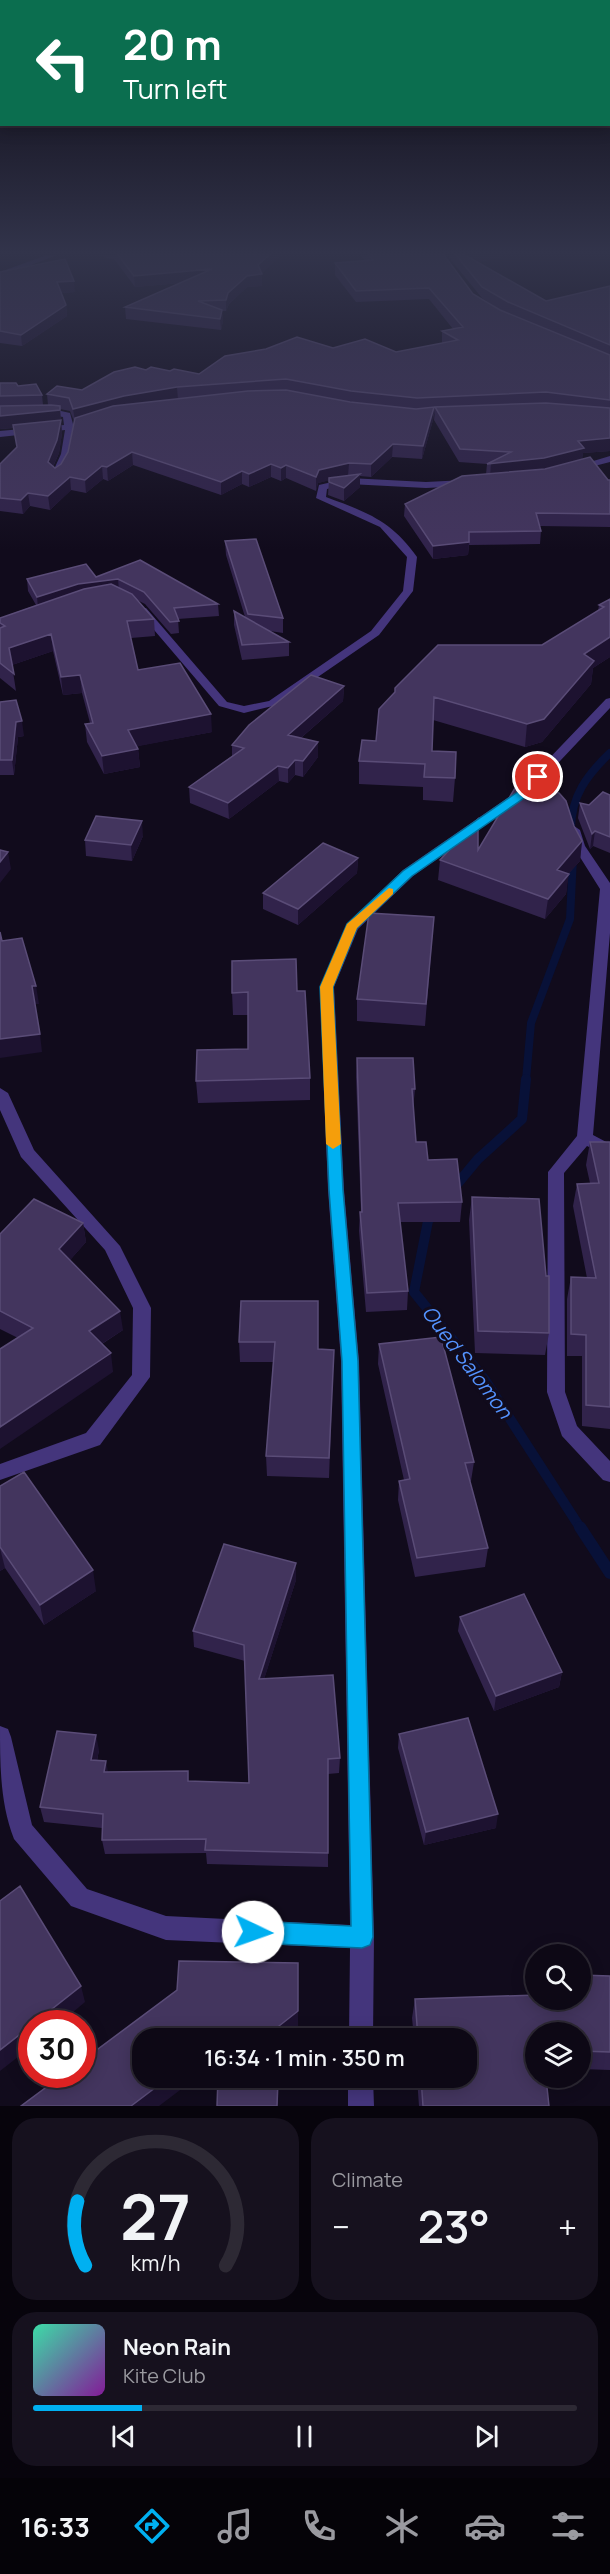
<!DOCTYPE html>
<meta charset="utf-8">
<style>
:root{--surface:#0d0815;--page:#16111e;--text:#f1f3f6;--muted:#9a9aa0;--line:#2d2934;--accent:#00b0f1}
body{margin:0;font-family:Manrope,sans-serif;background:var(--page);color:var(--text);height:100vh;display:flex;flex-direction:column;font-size:22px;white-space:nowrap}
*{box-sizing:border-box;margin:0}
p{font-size:20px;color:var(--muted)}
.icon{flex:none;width:33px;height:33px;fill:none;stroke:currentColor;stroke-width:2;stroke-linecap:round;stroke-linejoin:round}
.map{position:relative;height:2106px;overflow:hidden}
.sheet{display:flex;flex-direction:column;gap:12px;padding:12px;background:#07040c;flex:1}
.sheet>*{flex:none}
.banner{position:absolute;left:0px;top:0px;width:610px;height:126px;box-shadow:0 3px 15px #0003,0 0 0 2px var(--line);background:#0b6e4f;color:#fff;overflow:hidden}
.tools{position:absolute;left:525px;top:1944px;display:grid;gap:12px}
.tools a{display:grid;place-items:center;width:66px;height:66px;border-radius:50%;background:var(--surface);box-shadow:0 3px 15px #0003,0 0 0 2px var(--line);font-size:30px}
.speed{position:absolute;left:18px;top:2010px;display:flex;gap:12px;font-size:30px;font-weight:700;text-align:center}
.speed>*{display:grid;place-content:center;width:78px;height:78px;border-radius:50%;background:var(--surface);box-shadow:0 3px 15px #0003,0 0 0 2px var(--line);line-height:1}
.speed .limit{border:9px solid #d22;background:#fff;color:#111}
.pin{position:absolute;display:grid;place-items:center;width:51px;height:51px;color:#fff;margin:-26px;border:3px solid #fff;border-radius:50%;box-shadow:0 2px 6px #0007}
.me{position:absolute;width:66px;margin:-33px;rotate:93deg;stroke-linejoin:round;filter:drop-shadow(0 0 4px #0008)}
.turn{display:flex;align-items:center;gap:21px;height:126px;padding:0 24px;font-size:27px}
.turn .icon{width:78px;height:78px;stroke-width:2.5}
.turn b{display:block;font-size:42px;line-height:51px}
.big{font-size:45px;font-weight:600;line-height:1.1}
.sheet .widget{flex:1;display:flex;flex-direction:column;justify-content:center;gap:9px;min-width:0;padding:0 21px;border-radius:24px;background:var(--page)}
.sheet .dial{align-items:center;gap:0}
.dial svg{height:156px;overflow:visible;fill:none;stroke:var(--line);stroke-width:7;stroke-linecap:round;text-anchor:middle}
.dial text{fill:var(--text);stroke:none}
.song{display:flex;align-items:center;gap:18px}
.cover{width:72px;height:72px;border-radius:9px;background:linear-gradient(135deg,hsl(160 70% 55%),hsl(290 70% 35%))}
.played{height:6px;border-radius:3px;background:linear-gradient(90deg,var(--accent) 20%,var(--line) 20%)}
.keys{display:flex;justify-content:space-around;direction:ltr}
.heat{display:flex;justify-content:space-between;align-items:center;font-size:33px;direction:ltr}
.sheet .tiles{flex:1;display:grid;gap:12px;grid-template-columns:1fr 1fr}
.widget:last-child{grid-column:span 2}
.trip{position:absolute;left:132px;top:2028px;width:345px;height:60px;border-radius:24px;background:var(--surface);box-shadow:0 3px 15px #0003,0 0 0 2px var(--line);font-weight:600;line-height:60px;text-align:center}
.tabs{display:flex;height:96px;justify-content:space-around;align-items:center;background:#050308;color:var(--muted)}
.tabs .icon{width:42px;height:42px}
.tabs .current{color:var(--accent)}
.tabs b{font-size:27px;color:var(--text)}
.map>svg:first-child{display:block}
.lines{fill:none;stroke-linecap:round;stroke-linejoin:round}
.stream-far2{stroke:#081138;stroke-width:8}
.stream-far1{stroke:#081138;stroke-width:10}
.stream{stroke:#081138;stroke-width:12}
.minor{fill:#44357c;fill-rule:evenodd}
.wall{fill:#31234b;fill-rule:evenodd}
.shaded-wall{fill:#1d1230}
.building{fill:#43355e;stroke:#5a4c77;stroke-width:1.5}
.route{fill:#00b0f1;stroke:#00729d;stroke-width:1.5}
.slow{fill:#f59e0b}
.labels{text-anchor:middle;stroke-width:6;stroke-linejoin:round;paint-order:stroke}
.water-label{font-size:20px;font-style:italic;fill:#5493ff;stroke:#110b1c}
</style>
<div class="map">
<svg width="610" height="2106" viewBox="0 0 610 2106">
<rect width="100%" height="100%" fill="#110b1c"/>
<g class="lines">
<!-- stream-far2 -->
<path class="stream-far2" d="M571,829C571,796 587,775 610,753
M526,1080L531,1023L570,919L573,857"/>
<!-- stream-far1 -->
<path class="stream-far1" d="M453,1189L478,1159L522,1119L526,1079
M434,1213L428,1221L414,1292L485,1380L581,1529"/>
<!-- stream -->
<path class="stream" d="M580,1527L610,1573"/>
<!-- minor -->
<path class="minor" d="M47,255H57L0,277V272Z
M52,409L70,413L73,424L92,418L96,421L74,429C73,443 70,472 56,479L51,476L61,454L65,430L0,437V431L64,425L63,417L52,415L0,417V411Z
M610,456V462L575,471L570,468Z
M349,478L426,482L465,480L470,483L465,486L426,488L349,484L327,489L326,497C366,512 391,520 417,557L413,591L379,635L277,705L244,713L219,706L137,610L146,608L227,702L244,706L269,701L371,631L403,591L407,557L380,527L316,498L319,485Z
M610,698V708L527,796L413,876L358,929L334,987L344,1190L359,1361L374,1937L373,2038H349L350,1948L166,1940L71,1906L14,1839C0,1803 0,1765 0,1726L8,1729L11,1737L32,1825L87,1889L166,1916L350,1925L341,1361L328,1190L320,987L347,924L403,870L519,790L606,699Z
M574,826L580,830L585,846L610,883V933L593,1135L610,1144V1157L587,1146L564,1173L565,1392L577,1426L610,1461V1482L603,1480L562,1436L547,1392L548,1172L577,1136L600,889L573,846L568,830Z
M0,1088L8,1093L34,1150L120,1246L151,1308L150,1377L100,1445L0,1480V1464L86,1433L132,1375L133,1308L105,1250L21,1157L0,1110Z
M348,2078H373L374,2106H348Z"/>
</g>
<!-- wall -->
<path class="wall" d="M97,255H281L262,273V286L247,287L229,304L226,311H222L223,321L221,330L126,319L125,307L180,283L135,287L115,260Z
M360,255H444L473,294L503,312L482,298L447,255H503V257L478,262L546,301L610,286V451L583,453L582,459L608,480H610V527L540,526L541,531L540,544L469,545L468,555L433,559L404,516L405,504L486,474L487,464L459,462L434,420L435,410L433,420L422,459L392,457L371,477L360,476V487L344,501L328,495L329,480L318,483L316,491L286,478L281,481L271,477L249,487L242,484L221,495L133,465L108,481L103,479L86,493L71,490L50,510L30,506L23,514L0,511V464L17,447L13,428L0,429V383L18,386L42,395L43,405H48L47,394L82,390L146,370L170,371L199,374L333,348L396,352L442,343V331L453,329L429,299L356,302L335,275V263L365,261ZM60,409L70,411L74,421L68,452L61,464L55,468L53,467L59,453L62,433Z
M0,272L75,292L61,293L66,305L67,316L22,346L0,343Z
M225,541L283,618V633L270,631L289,642V656L242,660L234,625V611L245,617L226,555Z
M140,560L218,604L219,616L178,619L179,633L171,634L145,604L137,600L154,619L155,636L131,638L138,670L212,732L137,746L138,749L140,767L104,774L87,742L85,724L90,723L82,693L63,695L53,651L12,665L16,691L0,678V618L36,605L28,591L27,579L96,577Z
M610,599V657L593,668L591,684L542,742L525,747L433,720L432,751L455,778L453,802L423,800V787L359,784V761L376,741L379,709L542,645L598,611L599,605Z
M344,686L343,701L301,738L318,742V757L303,777L295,775L288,783L279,781L229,819L190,803L189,787L232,756V745Z
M0,702L24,736L18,737L14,775H0Z
M610,795V853L593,846L590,849L578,818L580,803L589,805Z
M574,826L582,841L580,861L568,874L566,894L545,919L438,880L440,860Z
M143,836L132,861L86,856L85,840Z
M358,858L357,873L298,925L263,909V893Z
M434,917L425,1026L357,1021V999Z
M297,991L310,1078V1100L198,1103L196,1081L248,1049V1015H233L232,993Z
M357,1058L415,1089L413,1109L416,1142L428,1160L462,1202L460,1222H400L408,1291L407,1310L366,1312L359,1231L360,1212H361L356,1077Z
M590,1142H610V1429L582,1426V1356H567V1299L571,1277L587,1278L573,1206L577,1184L590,1183L586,1165Z
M472,1197L549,1333L545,1355L475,1353L469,1220Z
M83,1223L86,1242L70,1260L123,1330L102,1344L113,1372L18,1338L0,1329V1234Z
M241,1301L318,1349L333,1370L329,1478L267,1476L266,1456L273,1362H240L239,1342Z
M379,1344L474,1462L471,1481H470L488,1548L485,1567L415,1577L398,1500L399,1481L404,1480L378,1364Z
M0,1486L96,1591L44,1625L5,1568L0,1571Z
M296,1580L264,1679L340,1758L339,1773L328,1774V1867L207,1864L206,1853L105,1854L102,1840V1828L44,1822L40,1807L99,1750L97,1761L108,1772L189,1781L249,1783L245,1661L194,1647L193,1631Z
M460,1617L562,1672L559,1687L494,1711L458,1631Z
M399,1734L496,1828L424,1845L398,1748Z
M610,1976V2070L580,2069V2032H536L549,2106H419L417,2078H466V2038H414L412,2018L415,1999L580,2000Z"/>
<!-- shaded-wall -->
<path class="shaded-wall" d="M269,255H281L260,275L262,274V286L247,287L229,304L226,311V300L228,293Z
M463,255H503V257L464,265Z
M212,269L213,280L135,287L134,276Z
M74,281L75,292L58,293L57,282Z
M66,305L67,316L22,346L21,335Z
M222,310L223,321L221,330L220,319Z
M177,387L178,400L75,421L73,409L124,396Z
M434,407L433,420L422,459L423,446Z
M60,410L62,433L59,453L49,475L48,462L60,423L0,429V416Z
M610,438V451L583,453L582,461L543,471L490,477L491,464L578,441Z
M393,444L392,457L371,477V464Z
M132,452L133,465L108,481L107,467Z
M349,463L348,476L318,483L316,491V477L319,470Z
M271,464V477L249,487V474Z
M286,465V478L281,481V468Z
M102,466L103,479L86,493L85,480Z
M242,471V484L221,495V482Z
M360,474V487L344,501V488Z
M70,477L71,490L50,510L48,496Z
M28,493L30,506L23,514L21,500Z
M469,542L468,555L433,559V546Z
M118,579L119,591L38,608L37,597L78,584Z
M51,634L53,651L12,665L9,648Z
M610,637V657L593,668L591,684L542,742L525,747L527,724L584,654Z
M80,675L82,693L63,695L61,677Z
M344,686L343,701L288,749V735Z
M211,714L212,732L129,748L128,730Z
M22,721L24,736L18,737L14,775L12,760L16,722Z
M318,742V757L303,777V761Z
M138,749L140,767L104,774L102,756Z
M295,760V775L288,783V768Z
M278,766L279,781L229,819L228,803Z
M142,821L143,836L132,861L131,845Z
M595,831L593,846L590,849L592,834Z
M582,841L580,861L554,890L557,870Z
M8,852L11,869L0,883V862Z
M358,858L357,873L298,925V909Z
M569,874L566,894L545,919L548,899Z
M32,986H36L39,1004H35Z
M40,1034L42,1052L0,1058V1039Z
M83,1223L86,1242L62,1269L59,1249Z
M120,1311L123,1330L92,1350L89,1331Z
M111,1353L113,1372L0,1449V1427Z
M0,1548L5,1568L0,1571Z
M296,1563V1580L259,1695V1679Z
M93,1570L96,1591L44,1625L40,1605Z
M562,1672L559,1687L494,1711L496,1696Z
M96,1735L99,1750L94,1775L91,1760Z
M106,1761L109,1777L104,1772Z
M498,1814L496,1828L424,1845L426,1832Z
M298,1963V2031L289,2038H279V2026Z
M81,1986L85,2002L59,2024H33Z
M32,2025V2046L0,2071V2050Z
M168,2078H196L159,2106H131Z
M278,2078H279L278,2106H277Z"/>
<!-- building -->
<path class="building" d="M118,255H269L258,265L262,274L247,276L228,293L226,300L198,301L222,310L220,319L125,307L212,269L134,276Z
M369,255H444L473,294L500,310L610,355V400L546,392L417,398L351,391L286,379L177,387L124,396L73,409L69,398L47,394L57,386L82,390L114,372L135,367L146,370L151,367L170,371L174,369L199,374L225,356L266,349L297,337L333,348L365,339L396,352L458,340L442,331L463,327L429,288L356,291L335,263L373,260Z
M456,255H465L546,301L610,286V345L508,302L482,287Z
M65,259L74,281L57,282L66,305L21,335L0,331V272Z
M0,383H16L18,386L36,384L42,395L0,396Z
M286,390L350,402L416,409L434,407L423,446L393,444L371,464L349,463L319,470L316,477L286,465L281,468L271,464L249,474L242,471L221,482L132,452L107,467L102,466L85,480L70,477L48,496L28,493L21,500L0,498V464L17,447L13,425L61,420L57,440L48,462L55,468L61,464L68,452L75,418L113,406L248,391Z
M546,403L610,408V438L578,441L584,448L544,458L487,464L511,452L460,449L435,407Z
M51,405L60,406V410L0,416V406Z
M590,457L608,480H610V514L536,513L541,531L469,532V542L433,546L405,504L462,476L545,469Z
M360,474L344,488L329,482V478Z
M256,539L283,618L248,614L225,541Z
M140,560L218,604L174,608L179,621L170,622L144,592L118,579L78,584L37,597L27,579L86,564L96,577Z
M111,584L132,594L154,619L127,621L138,670L180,663L211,714L128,730L138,749L102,756L85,724L93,723L80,675L61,677L51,634L9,648L14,674L0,663V628L5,626L0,623V618L84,589Z
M610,599V637L584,654L594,661L544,719L527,724L434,697L432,751L456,752L455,778L424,777L425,764L359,761L362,740L376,741L379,709L395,692V688L438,645H542L604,607L599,605Z
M234,611L289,642L242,645Z
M311,675L344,686L288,735L318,742L303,761L295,760L288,768L278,766L228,803L189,787L244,748L232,745L249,725Z
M16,700L22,721L16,722L12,760H0V702Z
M521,784L559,793L566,801L574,826L582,841L557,870L569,874L548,899L440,860L478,819V850L515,788Z
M603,792L610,795V837L595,831L592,834L580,803L589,805Z
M96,816L142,821L131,845L85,840Z
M323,843L358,858L298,909L263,893Z
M0,850L8,852L0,862Z
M369,913L434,917L426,1004L357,999Z
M0,932L2,941L22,938L36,986H32L40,1034L0,1039Z
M296,959L297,991H305L310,1078L196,1081L197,1050L248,1049V992L232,993V961Z
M357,1058H413L415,1089H412L416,1142H426L428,1160L457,1159L462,1202L398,1203L408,1291L367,1293L360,1212H362Z
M590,1142H610V1407L586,1405V1335L571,1334V1277L596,1278L577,1184L599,1183Z
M472,1197L539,1199L546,1276H549V1333L478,1331Z
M34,1199L83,1223L59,1249L120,1311L89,1331L111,1353L0,1427V1349L33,1328L0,1311V1234Z
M241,1301H318V1349L334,1350L329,1458L266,1456L275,1342H239Z
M441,1337L474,1462L465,1463L488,1548L417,1558L399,1481L410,1479L379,1344Z
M24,1472L93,1570L40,1605L0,1547V1486Z
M224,1544L296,1563L259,1679L333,1675L340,1758L328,1759V1853L205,1850L206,1839L102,1840L103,1814L40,1807L57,1731L96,1735L91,1760L106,1761L104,1772L188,1771V1781L249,1783L244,1645L193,1631Z
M524,1594L562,1672L496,1696L460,1617Z
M468,1718L498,1814L426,1832L399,1734Z
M20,1886L81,1986L33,2024H32V2025L0,2050V1901Z
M179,1961L298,1963V2011L279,2026V2038H221V2037L219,2038H142V2078H168L131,2106H21L64,2074H82V2061L177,1990Z
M580,1975L610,1976V2052L580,2051V2032H536V2078H546L549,2106H423L421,2078H466V2038H418L415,1999L536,1995V2000H580Z
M218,2078H278L277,2106H217Z"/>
<!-- sky -->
<linearGradient id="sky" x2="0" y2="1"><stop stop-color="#09060f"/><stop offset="0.46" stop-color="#32344b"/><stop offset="1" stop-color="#32344b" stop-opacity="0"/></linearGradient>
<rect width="610" height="550" fill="url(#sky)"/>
<!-- route -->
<path class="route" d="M538,774L543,777L527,796L412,876L357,928L333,987L343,1190L358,1361L373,1937L370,1945L362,1948L253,1943L246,1940L242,1932L246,1924L253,1921L351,1926L342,1361L329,1190L320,987L347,924L403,871L519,791Z"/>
<!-- slow -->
<path class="slow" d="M389,888L393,889V894L357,928L333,987L341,1144L333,1149L326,1144L320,987L347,924Z"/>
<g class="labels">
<!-- water labels -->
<g class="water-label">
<text transform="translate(467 1362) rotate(53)" y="7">Oued Salomon</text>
</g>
</g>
</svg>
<div class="tools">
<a><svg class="icon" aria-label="search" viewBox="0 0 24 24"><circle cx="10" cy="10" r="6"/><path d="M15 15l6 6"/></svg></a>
<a><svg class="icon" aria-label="layers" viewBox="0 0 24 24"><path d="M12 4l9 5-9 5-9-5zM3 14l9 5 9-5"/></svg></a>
</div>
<div class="speed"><div class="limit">30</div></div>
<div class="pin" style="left:538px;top:777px;background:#d93025"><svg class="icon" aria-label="arrive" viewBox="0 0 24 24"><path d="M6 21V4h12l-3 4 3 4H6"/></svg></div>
<svg class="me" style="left:253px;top:1932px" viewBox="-20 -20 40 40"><circle r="19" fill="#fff"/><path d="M0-13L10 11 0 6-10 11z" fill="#00b0f1"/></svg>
<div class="trip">16:34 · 1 min · 350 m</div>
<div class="banner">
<div class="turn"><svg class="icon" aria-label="left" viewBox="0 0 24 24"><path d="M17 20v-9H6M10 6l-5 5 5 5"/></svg><div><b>20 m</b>Turn left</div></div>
</div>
</div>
<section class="sheet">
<div class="tiles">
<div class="widget dial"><svg viewBox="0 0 100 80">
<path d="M14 69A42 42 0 1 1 86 69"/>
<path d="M14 69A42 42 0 0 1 10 36" stroke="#00b0f1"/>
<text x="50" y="56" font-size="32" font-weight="700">27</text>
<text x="50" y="72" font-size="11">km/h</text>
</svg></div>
<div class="widget"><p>Climate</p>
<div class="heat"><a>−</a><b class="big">23°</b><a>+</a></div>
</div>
<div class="widget">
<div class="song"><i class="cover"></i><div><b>Neon Rain</b><p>Kite Club</p></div></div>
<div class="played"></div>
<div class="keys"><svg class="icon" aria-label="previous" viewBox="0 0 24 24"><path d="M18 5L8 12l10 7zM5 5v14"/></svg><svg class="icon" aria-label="pause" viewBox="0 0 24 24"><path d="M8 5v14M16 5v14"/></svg><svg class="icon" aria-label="next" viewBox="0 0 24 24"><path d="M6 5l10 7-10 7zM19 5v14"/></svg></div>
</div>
</div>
</section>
<nav class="tabs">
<b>16:33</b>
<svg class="icon current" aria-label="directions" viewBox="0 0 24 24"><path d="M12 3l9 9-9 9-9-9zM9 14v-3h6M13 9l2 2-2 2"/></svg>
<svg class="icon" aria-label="music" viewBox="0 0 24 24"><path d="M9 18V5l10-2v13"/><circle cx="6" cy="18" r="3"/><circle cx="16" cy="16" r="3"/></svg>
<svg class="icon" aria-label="phone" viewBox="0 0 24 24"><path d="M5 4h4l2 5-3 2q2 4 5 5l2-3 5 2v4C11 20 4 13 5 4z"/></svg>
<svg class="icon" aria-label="climate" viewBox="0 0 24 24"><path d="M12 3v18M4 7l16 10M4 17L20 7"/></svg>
<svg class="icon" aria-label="car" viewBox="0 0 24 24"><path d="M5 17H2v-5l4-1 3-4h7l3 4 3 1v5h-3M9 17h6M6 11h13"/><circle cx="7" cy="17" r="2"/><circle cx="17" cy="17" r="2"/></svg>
<svg class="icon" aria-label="filters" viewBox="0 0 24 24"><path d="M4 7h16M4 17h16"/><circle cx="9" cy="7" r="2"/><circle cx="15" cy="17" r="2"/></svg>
</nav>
